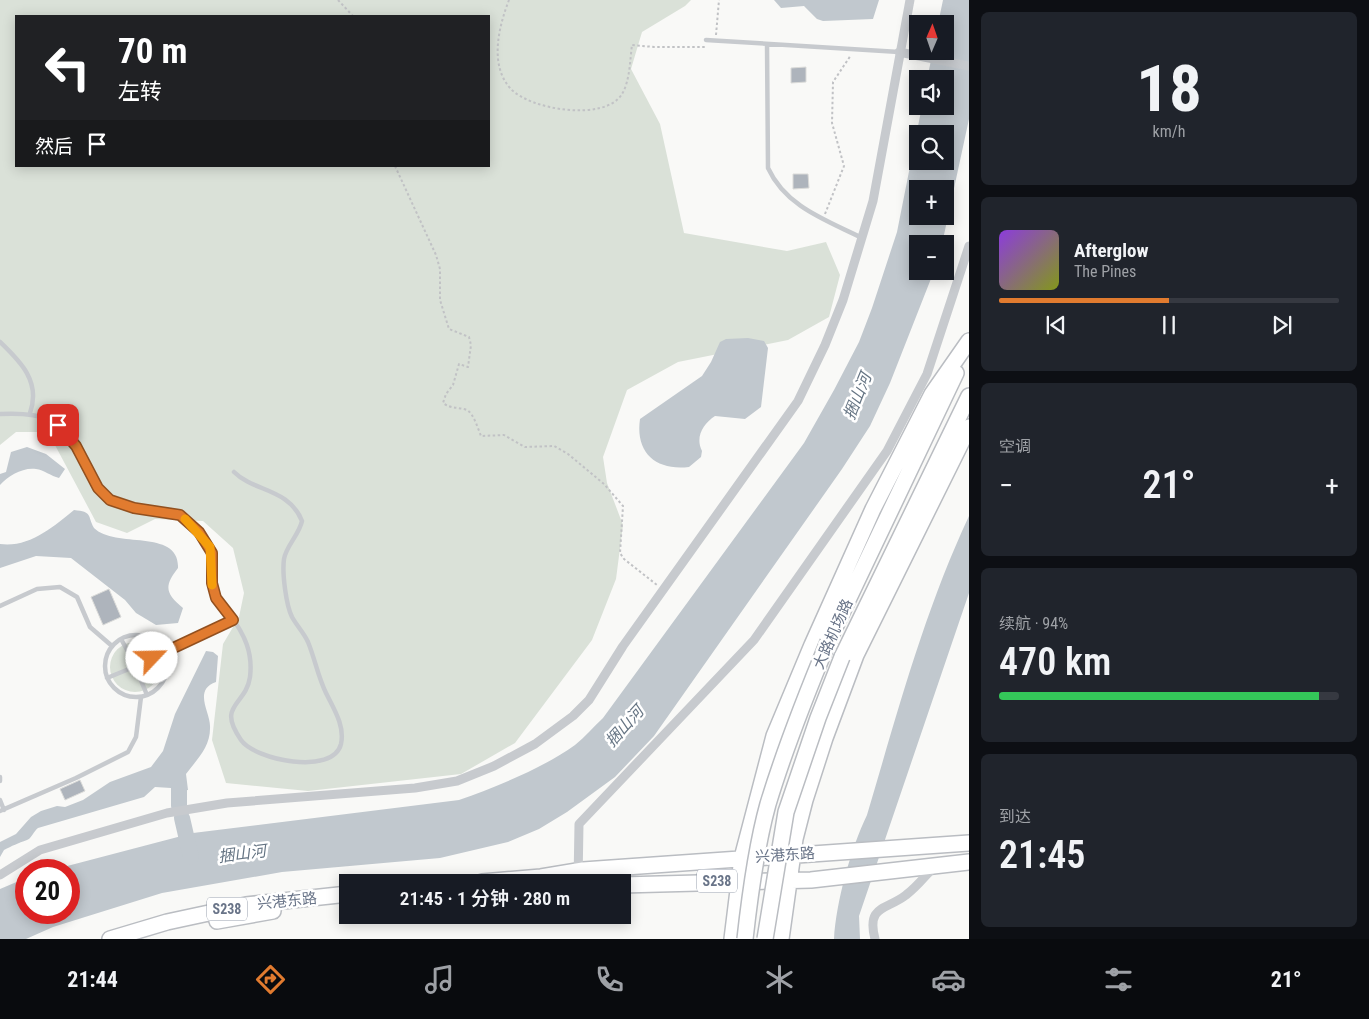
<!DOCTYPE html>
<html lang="zh">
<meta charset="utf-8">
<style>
:root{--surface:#171b24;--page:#20242c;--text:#f1f3f6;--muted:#9ea1a6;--line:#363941;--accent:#e17b2f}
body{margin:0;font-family:"Roboto Condensed","Noto Sans SC",sans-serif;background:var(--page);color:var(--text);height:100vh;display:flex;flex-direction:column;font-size:19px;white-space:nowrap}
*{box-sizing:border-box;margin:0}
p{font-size:16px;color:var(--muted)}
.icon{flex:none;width:28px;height:28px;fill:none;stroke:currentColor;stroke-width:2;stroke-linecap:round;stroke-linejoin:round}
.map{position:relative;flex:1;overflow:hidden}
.panel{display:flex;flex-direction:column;gap:12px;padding:12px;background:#0d0f14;width:400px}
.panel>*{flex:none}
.hud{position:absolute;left:15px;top:15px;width:475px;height:152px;border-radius:0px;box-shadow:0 2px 12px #0003;background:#202124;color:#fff;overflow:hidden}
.needle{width:32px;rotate:2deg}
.tools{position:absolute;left:909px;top:15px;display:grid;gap:10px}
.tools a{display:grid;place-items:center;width:45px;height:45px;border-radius:0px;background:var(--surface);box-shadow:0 2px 12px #0003;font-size:25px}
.speed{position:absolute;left:15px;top:859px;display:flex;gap:10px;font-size:25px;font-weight:700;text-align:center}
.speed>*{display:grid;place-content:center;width:65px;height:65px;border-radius:50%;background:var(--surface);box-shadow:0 2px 12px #0003;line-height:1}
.speed .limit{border:8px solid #d22;background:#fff;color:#111}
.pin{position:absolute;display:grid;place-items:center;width:42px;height:42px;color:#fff;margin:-21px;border-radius:10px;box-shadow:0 2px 8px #0006}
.me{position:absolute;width:55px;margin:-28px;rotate:66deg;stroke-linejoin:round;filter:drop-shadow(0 0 4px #0008)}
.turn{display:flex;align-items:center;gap:18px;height:105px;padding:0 20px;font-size:22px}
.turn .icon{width:65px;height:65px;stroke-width:2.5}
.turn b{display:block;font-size:35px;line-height:42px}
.then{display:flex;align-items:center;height:48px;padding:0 20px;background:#0003;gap:10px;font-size:19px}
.big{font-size:38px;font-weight:600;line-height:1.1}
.panel .widget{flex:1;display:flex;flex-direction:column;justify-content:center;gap:8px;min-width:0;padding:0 18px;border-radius:8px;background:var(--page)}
.panel .dial{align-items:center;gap:0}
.dial b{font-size:65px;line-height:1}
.song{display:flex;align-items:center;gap:15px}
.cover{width:60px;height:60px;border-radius:8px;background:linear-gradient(135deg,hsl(270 70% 55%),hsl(70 70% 35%))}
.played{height:5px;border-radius:2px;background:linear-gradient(90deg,var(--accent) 50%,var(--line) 50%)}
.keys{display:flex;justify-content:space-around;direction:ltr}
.heat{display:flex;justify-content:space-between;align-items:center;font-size:28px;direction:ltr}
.charge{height:8px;border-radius:4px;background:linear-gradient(90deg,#34c759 94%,var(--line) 0)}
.trip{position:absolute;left:339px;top:874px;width:292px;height:50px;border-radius:0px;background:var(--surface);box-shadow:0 2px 12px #0003;font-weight:600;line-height:50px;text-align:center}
.menu{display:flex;height:80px;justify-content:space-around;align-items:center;background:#090b0e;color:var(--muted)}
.menu .icon{width:35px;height:35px}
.menu .selected{color:var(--accent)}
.menu b{font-size:22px;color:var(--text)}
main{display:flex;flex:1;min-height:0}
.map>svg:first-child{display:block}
.green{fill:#dae1d8;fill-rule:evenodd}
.water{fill:#c1c8ce;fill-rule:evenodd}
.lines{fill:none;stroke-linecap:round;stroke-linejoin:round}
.river{stroke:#c1c8ce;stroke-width:16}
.building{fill:#aeb4bc;stroke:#dbdbd9}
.primary-casing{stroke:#babdc2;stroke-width:18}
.path{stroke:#c1c2c5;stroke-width:2;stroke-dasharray:2.5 2.5;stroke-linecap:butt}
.service{stroke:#c7cace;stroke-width:4.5}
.minor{stroke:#c7cace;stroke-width:9}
.primary{stroke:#fff;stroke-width:15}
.primary-bridge-casing{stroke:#babdc2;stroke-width:18;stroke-linecap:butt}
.primary-bridge{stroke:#fff;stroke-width:15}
.route-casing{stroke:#92501f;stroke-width:12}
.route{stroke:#e17b2f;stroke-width:9}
.slow{stroke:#f59e0b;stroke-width:9}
.labels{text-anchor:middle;stroke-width:5;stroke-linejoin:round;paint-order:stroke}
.shield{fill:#fff;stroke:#969eac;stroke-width:1}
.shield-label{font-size:14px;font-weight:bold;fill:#697488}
.street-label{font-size:15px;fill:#697488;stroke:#fff}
.water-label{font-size:16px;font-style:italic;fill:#657483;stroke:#fff}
</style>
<main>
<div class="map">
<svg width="969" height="939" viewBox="0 0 969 939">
<rect width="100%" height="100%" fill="#f9f9f7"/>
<!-- green -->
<path class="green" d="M0,0H691L685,6L642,32L631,69L660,124L684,233L787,251L826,242L840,275L829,317L788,340L678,362L627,390L603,457L607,483L623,525L616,579L592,640L515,743L461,774L308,791L226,783L212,740L223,644L239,617L244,593L233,548L203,521L155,519L127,533L96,522L48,432H16L0,445ZM16,16H489V166H16Z
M110 667a25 25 0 1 1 50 0a25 25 0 1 1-50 0Z"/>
<!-- water -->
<path class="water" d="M774,0H879L873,19L823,21L817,19L804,6L781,8Z
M943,0H969V119L942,244H918V271H934L890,383L870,426L842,469L654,736L615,777L567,812L539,829L508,842L440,858L282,872L162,893L53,927L26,939H0V889L26,878V912H69V870H52L193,833L459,800C496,787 543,768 575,745C585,737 593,727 603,718L804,443L834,390L859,342L872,308L897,232L922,106H945V79H927L933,51H945V24H938ZM918,134H945V161H918ZM918,189H945V216H918Z
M748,338L764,341L768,348L761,407L745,419L715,416C703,424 695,437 702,451L701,457L689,467C656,471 635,453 640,419L702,376L711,362L720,342L726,339Z
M27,447L46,454L65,469L59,478C51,476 44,470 36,469C23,467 8,476 0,485V474L6,472L11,452Z
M74,510C93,512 87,515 94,528C115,549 180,528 178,568C164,586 165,593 183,608L178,623L156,625L136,613L125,600L71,558L36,556L0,568V544C29,548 53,527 74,510Z
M969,516V593L859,916L860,939H834C836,902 851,848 867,815C897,714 924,612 969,516Z
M206,651L213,652L218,656L216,682C193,690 210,712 210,726C211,747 197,759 186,774L188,790L174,792L171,788L155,787L144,797L38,828C34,831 31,839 27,840C18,843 12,846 4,850L0,857V842L16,834L31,817L41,811L57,806L65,807L83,800L110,782L151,767L163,751L175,714Z"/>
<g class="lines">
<!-- river -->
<path class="river" d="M179,806V788
M182,818L191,857"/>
</g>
<!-- building -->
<path class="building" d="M806,67V82L791,83V68Z
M793,174H808L809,188L793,189Z
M109,589L121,617L103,625L91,597Z
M80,780L85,791L65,800L60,789Z"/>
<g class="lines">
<!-- primary casing -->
<g class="primary-casing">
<path id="primary" d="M828,642L956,373
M842,657L969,396
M482,882L541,877L583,870L969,843
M622,885L811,880L969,862
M217,921L273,911
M110,939L167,922L246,905L348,894
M732,939L742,858L774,736L812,645L873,509L932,394L969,341
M781,939L795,839L805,800L825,738L856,655L969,427"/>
</g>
<!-- path -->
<path class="path" d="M338,0L353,16
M509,0C499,26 489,64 510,88C529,110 605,122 622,94C630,81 630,59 632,45L654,47H706
M716,35L719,0
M395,166L436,255L440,269V300L449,329L469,337L471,345L468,367L459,364L453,385L446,394L443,403C451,409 459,407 467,410C474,414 478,429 481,436L504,435L525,447L554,446L568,454L604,484L623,506L620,553L624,559L657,585
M825,214L844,166L832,123L833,82L851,55"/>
<!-- service -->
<path class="service" d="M706,40L899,52
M767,44L768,168C786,207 826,220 862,238
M0,342C21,362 41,382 30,413
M0,414C40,412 64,417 82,456C88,468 93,483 102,493C117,510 144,511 164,514C169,514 177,514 181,516C190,520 199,531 205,539C217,555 208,574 214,592C217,602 224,607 230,615C245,635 253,653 250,677C246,706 216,704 241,740C255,760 333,776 341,744C345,726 334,709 326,693C318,677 315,659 308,642C304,633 297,626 292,617C286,605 282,573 284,559C286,546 299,535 302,521C289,488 254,492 234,472
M0,606L37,589L60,587L77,597L90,627L112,646
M105 666a31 31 0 1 1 62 0a31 31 0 1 1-62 0Z
M121,639L132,659
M129 665a6 6 0 1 1 12 0a6 6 0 1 1-12 0Z
M141,663L233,620
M137,671L147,695
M107,678L129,669
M0,777V781
M0,800L4,810
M0,811L76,778L128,752L136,737L141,697"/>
<!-- minor -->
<path class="minor" d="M899,52L969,66
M0,875L40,850L167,813L227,803L415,788L457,781L494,766L535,744L573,716L589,700L623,646L798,401L825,345L843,300L873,201L910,0
M578,882L579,824L754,640L887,451L927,374L969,246
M875,939C866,905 887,910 906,895C917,887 925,876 934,867"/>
<!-- primary -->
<use href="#primary" class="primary"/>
<!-- primary-bridge casing -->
<g class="primary-bridge-casing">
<path id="primary-bridge" d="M745,939C750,894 756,847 768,804C785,748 806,695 828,642
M765,939L786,812L818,718L842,657"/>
</g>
<!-- primary-bridge -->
<use href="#primary-bridge" class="primary-bridge"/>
</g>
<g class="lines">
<!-- route casing -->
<g class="route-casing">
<path id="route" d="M58,425L76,446L98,488L110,500L134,508L180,515L199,532L212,553V583L216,598L233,620L152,658"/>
</g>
<!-- route -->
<use href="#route" class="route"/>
<!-- slow -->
<path class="slow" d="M185,519L210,547L212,585"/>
</g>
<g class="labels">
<!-- shield labels -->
<g class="shield">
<rect x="697" y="869.5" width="40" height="23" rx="4"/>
<rect x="207" y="897.5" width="40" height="23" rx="4"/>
</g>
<g class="shield-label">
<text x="717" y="886">S238</text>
<text x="227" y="914">S238</text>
</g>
<!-- street labels -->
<g class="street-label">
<text transform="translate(833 634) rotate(-66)" y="5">大路机场路</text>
<text transform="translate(785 855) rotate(-4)" y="5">兴港东路</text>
<text transform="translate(287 901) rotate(-6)" y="5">兴港东路</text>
</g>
<!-- water labels -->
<g class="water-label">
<text transform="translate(857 396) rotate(-68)" y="6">捆山河</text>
<text transform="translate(624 726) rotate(-48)" y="6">捆山河</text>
<text transform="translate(242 853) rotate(-7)" y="6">捆山河</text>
</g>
</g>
</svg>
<div class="tools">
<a><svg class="needle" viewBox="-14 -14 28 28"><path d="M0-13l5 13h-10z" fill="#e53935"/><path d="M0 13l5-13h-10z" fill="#9ea1a6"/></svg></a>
<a><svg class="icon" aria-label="sound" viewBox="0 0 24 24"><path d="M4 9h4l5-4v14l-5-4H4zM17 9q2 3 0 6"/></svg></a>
<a><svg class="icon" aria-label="search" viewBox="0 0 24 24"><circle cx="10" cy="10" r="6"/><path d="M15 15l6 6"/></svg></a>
<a>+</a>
<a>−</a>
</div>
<div class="speed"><div class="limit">20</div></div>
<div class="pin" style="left:58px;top:425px;background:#d93025"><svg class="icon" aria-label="arrive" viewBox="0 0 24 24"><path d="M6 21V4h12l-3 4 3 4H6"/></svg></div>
<svg class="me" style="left:152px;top:658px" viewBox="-20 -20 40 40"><circle r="19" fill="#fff"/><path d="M0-13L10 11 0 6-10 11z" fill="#e17b2f"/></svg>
<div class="trip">21:45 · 1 分钟 · 280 m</div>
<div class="hud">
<div class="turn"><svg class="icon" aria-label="left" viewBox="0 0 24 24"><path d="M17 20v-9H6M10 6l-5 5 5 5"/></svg><div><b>70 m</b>左转</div></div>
<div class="then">然后<svg class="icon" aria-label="arrive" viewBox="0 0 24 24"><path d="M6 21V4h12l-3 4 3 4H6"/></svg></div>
</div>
</div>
<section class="panel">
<div class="widget dial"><b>18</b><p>km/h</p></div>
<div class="widget">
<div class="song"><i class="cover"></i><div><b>Afterglow</b><p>The Pines</p></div></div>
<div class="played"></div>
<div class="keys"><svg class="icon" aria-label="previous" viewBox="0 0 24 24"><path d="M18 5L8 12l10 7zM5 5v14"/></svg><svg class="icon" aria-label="pause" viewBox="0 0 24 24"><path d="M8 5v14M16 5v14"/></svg><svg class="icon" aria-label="next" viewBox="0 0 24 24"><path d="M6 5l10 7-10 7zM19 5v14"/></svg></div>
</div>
<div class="widget"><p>空调</p>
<div class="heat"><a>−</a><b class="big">21°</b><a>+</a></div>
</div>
<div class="widget"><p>续航 · 94%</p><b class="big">470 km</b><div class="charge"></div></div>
<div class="widget"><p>到达</p><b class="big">21:45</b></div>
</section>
</main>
<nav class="menu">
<b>21:44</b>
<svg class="icon selected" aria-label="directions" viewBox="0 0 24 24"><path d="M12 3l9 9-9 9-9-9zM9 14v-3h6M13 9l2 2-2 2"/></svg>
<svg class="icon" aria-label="music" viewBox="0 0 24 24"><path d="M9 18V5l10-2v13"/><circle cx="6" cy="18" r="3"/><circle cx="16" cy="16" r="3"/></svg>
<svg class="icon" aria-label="phone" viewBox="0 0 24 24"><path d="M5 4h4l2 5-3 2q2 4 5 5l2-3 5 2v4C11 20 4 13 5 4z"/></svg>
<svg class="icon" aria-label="climate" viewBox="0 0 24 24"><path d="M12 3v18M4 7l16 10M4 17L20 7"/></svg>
<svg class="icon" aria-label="car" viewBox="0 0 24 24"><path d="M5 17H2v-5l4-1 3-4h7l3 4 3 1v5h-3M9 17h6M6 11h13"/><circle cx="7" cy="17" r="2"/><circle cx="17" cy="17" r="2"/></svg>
<svg class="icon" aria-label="filters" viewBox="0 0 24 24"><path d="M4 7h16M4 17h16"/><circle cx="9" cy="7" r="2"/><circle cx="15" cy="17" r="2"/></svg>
<b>21°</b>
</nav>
